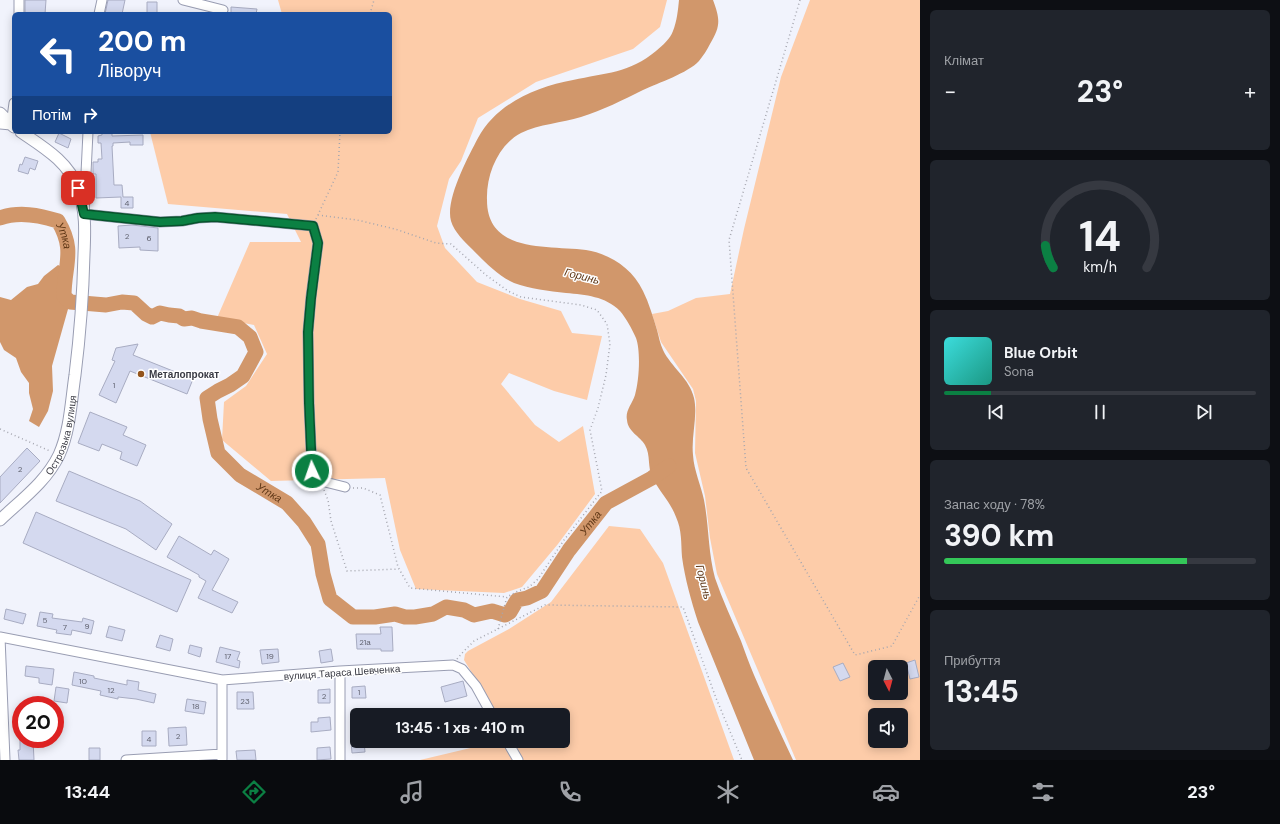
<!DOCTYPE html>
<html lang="uk">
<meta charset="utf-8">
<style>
:root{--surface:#171b24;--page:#20242c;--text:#f1f3f6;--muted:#9ea1a6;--line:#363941;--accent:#0b8043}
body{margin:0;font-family:"DM Sans",sans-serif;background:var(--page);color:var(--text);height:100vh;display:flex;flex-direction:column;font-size:15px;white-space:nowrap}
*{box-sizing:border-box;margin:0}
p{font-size:13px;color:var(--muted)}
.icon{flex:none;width:22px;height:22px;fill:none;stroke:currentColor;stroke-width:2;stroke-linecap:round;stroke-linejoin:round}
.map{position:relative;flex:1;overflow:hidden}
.drawer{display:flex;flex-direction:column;gap:10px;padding:10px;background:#0d0f14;width:360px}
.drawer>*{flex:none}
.banner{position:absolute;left:12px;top:12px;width:380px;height:122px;border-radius:6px;box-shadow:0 2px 10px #0003;background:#1a4fa0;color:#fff;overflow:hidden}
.needle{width:26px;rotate:174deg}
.controls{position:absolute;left:868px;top:660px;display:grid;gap:8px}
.controls a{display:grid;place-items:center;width:40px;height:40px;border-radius:6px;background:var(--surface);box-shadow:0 2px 10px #0003;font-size:20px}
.speed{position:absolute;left:12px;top:696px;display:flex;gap:8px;font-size:20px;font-weight:700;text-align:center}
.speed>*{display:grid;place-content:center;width:52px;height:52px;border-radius:50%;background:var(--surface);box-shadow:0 2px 10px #0003;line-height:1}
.speed .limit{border:6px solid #d22;background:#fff;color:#111}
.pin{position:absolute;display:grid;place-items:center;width:34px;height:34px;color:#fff;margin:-17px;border-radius:8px;box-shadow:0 2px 6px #0006}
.me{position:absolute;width:44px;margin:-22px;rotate:357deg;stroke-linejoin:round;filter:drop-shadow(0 0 3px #0008)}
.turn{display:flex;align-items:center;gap:14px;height:84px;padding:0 20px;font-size:18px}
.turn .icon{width:52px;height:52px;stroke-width:2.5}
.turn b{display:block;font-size:28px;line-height:34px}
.then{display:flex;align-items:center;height:38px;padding:0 20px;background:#0003;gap:8px;font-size:15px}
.big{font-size:30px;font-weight:700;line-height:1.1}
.drawer .tile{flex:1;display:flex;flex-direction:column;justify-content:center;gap:6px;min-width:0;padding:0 14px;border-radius:6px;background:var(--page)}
.drawer .dial{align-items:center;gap:0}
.dial svg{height:104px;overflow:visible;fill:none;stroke:var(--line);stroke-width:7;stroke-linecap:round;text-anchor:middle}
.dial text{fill:var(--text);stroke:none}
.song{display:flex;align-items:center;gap:12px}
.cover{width:48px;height:48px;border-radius:6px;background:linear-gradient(135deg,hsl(180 70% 55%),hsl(170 70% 35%))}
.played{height:4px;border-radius:2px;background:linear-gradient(90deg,var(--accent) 15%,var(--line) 15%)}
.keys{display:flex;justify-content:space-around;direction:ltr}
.heat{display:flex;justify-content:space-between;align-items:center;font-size:22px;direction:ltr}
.charge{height:6px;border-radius:3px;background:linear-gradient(90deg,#34c759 78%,var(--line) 0)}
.trip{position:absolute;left:350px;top:708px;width:220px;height:40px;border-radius:6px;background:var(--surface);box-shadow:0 2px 10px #0003;font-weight:700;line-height:40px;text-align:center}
.dock{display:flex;height:64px;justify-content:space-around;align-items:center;background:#090b0e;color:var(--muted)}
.dock .icon{width:28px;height:28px}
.dock .on{color:var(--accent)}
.dock b{font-size:18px;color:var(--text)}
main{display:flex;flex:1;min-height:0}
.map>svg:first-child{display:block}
.green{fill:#fdcca9;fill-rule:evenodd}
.water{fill:#d1976b}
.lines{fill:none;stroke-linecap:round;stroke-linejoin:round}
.river{stroke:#d1976b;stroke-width:15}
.building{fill:#d4d9ef;stroke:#a8acc2}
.minor-casing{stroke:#999db2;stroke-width:11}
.major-casing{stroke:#999db2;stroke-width:13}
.path{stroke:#a5a6af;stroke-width:1.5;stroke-dasharray:1 3;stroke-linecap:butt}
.minor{stroke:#fff;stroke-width:9}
.major{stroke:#fff;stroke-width:11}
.route-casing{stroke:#07532c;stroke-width:10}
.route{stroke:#0b8043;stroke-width:7}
.poi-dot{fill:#93541c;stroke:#fff;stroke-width:1.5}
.labels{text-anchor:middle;stroke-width:3;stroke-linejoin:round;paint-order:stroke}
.number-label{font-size:8px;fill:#60626f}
.poi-label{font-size:10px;font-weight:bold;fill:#3a3b44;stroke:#fff;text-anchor:start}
.street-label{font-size:10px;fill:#3a3b44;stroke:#fff}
.water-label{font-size:11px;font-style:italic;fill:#5f3716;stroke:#fff}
</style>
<main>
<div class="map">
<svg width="920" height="760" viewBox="0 0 920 760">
<rect width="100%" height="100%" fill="#f1f3fc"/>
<!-- green -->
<path class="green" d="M278,0H667L660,27L633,49L536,82L478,118L461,161L449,179L437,226L445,248L477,282L520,299L561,311L572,333L602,336L587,400L554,391L509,373L501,384L535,425L559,442L583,426L595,494L558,544L522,587L504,593L416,589L400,550L385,478L271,481L222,440L224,402L246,386L267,354L254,325L217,318L250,242H301L287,214L168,204L150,132H390V14H282Z
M810,0H920V760H796L717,574L710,538L705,496L695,453L696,401L693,389L661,342L652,314L668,311L696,298L730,294L744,229L781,77ZM875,667H901V693H875ZM875,715H901V741H875Z
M609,526L640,529L663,563L734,760H420L500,741H563V715H498L464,660L465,654L468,651L509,629L551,602Z"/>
<!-- water -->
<path class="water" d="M679,0H713C720,19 721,26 710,44C707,50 703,56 699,61C688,73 658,83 643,90C623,100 603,110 581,117C562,123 539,124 521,133C498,145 486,175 487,200C487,254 549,245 586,250C610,254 632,268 643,291C649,303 653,317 657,330C659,337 660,344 663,350C671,367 690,379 694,398C698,416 691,436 693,455C694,471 701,485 704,500C709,526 708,552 715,578C722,599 732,620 741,641C745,652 749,663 754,675C766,703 780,732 793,760H754L698,622C691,600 685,579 682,557C681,543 682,530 676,517C671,503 660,492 653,479C647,468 651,455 645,445C640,436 628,432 627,420C625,411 632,404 635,395C639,381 641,352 636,338C632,329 626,318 620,311C605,296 586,295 566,293C549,291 530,289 514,283C498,276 484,261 472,249C465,242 454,232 451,221C445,200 468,157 478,138C497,103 536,87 573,80C605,73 630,73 656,51C663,45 670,39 673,31C677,21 678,10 679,0Z
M58,265L72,272L70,302L52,366L53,391L48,411L39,427L29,421L33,409L29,393V383L21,372L16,358L4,350L0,342V297L11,300L27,287L38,284L44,276Z"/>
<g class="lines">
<!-- river -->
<path class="river" id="s1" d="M0,218C19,211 39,215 58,221C76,251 64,265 64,296L70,302L106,305L122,302L134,303L146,314L152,317L160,313L169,315L179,316L184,319L192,318L201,321L238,327L250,337L256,352L243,376L230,385L218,391L207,398L210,419L218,453L240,475L287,503L304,522L318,544L323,574L330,599L353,617H375L395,614L405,617H415L433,614L446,607L464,610L474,615L492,611L505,615L510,612L517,600L527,598L542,591L569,550L606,503L652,478L669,466"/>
</g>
<!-- building -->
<path class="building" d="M25,0H46L45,14L25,13Z
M108,0H125L122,14H105Z
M147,2H157V14H147Z
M231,7L257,9L256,14H231Z
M102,132H112V136L143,135V145H130V142L113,143V146H112L114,185H122L123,197H133V208H121V197L96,198V174H93V162H98V159H102L101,143H98V136L102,135Z
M59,133L71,139L68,148L55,142Z
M25,157L38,161L35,170L30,168L28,174L18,171L20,164L22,165Z
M132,225L158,228V251L140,250V247L119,248L118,226Z
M138,344L133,355L193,379L187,394L130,371L116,403L99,395L115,361L112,360L116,348Z
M90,412L127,427L123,435L146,445L137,466L120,459L122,452L102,444L99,451L78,443Z
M27,448L40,461L0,503V477Z
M69,471L140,501L172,524L156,550L126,529L56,501Z
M36,512L191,580L177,612L23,543Z
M179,536L211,555L214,550L229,559L212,590L238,602L232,613L198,598L206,581L199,577V575L167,557Z
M6,609L26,614L23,624L4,619Z
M40,612L53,614L52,618L82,622L83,618L94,621L91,634L72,630L71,635L56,633L57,630L37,626Z
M109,626L125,630L122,641L106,637Z
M380,627H392L393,651H381V649H357L356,634H381Z
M160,635L173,639L170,651L156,647Z
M190,645L202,648L200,657L188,653Z
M220,647L240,652L237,660L240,661L239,668L216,662Z
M278,649L279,662L262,664L260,650Z
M331,649L333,661L321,663L319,651Z
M915,660L919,677L910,679L906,663Z
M843,663L850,677L840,681L833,667Z
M26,666L54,669L52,685L39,683V678L25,676Z
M74,672L94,676V678L127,685V680L139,682L138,690L156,694L154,703L136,699L118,697V699L100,695L101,691L72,685Z
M463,681L467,696L445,702L441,687Z
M365,686L366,698H352V687Z
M56,687L69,689L67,703L54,701Z
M330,689V703H318V690Z
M237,692H253L254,709H237Z
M187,699L206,702L204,714L185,711Z
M330,717L331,730L311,732V722H318V718Z
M186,727L187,745L169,746L168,728Z
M142,731H156V746H142Z
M20,739H33L34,760H19L18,750H20Z
M351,741H364L365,752L352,753Z
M330,747L331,759L317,760V748Z
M89,748H100V760H89Z
M255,750L256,760H237L236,751Z"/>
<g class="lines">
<!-- minor casing -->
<g class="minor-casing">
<path id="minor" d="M19,0V14
M183,0L223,10
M99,14L102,0
M0,124L11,125L14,103
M88,132L84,214L160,222L182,221L198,218L215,217L313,226L318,243L311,297L308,332L309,403L312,471L321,481L345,487
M0,637L222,680L340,671L453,665L462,669L476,686L492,715
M0,637L5,760
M507,741L518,760
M222,759V680
M126,760L222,754
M340,760V671"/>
</g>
<!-- major casing -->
<g class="major-casing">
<g id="major">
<path d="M0,113L14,127"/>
<path id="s2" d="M0,520C21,500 46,482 59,455C70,431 71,402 75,375C80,335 83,295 84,254C85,232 86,210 78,189C69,162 43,147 21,132"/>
</g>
</g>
<!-- path -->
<path class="path" d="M800,0L729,240L746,468L855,655L892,646L920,595
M370,14L374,0
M318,215L357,220L395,229L436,243L451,244L486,275L508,291L521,297L581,305L597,310L607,324L610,344L606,375L598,408L590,430L602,491L564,540L538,579L529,587L518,591L507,597L498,629
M316,219L338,172L340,132
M0,429L50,451
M353,488H363L380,495L398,567L410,588L507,597
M324,490L328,500L331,521L347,571L399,569
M457,659L463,652L474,641L545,605L683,607L716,698L742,760"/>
<!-- minor -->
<use href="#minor" class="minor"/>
<!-- major -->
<use href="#major" class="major"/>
</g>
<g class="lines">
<!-- route casing -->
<g class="route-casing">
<path id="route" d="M78,188L84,214L160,222L182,221L198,218L215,217L313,226L318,243L311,298L308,332L309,403L312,471"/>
</g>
<!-- route -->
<use href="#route" class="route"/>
</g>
<!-- markers -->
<circle class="poi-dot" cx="141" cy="374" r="4"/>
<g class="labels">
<!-- number labels -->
<g class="number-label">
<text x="127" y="206">4</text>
<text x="127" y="239">2</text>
<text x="149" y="241">6</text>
<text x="114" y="388">1</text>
<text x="20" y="472">2</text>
<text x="45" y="623">5</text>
<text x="87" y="629">9</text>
<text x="65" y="630">7</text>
<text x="365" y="645">21а</text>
<text x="228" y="659">17</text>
<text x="270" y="659">19</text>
<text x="83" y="684">10</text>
<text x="111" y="693">12</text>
<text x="359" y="695">1</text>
<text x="324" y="699">2</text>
<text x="245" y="704">23</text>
<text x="196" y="709">18</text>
<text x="178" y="739">2</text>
<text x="149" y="742">4</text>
</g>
<!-- poi labels -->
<g class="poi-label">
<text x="149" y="378">Металопрокат</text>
</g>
<!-- street labels -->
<g class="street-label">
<text dy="4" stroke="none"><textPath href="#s2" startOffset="108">Острозька вулиця</textPath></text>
<text transform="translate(342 672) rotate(-4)" y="4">вулиця Тараса Шевченка</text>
</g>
<!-- water labels -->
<g class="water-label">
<text dy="4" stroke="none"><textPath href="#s1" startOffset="75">Утка</textPath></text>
<text transform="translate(582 276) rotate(14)" y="4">Горинь</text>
<text dy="4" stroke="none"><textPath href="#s1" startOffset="544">Утка</textPath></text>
<text dy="4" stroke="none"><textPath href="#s1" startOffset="989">Утка</textPath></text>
<text transform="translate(704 582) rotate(76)" y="4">Горинь</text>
</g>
</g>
</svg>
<div class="controls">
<a><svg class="needle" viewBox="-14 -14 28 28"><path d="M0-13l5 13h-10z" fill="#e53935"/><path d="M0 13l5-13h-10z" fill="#9ea1a6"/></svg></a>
<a><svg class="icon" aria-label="sound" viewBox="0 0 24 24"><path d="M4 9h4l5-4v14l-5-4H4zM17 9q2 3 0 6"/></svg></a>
</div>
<div class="speed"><div class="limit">20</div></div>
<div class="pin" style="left:78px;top:188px;background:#d93025"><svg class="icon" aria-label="arrive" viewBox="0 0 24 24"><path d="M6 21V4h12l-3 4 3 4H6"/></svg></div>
<svg class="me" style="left:312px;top:471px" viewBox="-20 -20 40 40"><circle r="17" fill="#0b8043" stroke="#fff" stroke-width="3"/><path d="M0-11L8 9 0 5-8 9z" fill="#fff"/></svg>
<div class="trip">13:45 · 1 хв · 410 m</div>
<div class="banner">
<div class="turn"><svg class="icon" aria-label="left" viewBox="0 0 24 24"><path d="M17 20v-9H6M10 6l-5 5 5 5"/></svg><div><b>200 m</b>Ліворуч</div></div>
<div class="then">Потім<svg class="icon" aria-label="right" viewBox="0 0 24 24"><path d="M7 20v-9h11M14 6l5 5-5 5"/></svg></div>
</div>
</div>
<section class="drawer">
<div class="tile"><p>Клімат</p>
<div class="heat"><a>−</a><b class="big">23°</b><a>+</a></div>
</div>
<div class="tile dial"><svg viewBox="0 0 100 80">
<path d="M14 69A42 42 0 1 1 86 69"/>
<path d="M14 69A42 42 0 0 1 8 52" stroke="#0b8043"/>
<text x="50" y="56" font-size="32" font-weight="700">14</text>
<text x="50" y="72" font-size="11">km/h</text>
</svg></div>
<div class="tile">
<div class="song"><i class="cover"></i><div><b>Blue Orbit</b><p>Sona</p></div></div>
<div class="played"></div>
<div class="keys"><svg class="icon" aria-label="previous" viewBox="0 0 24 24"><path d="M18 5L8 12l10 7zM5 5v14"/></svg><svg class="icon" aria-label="pause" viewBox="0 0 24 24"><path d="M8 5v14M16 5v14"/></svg><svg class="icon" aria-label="next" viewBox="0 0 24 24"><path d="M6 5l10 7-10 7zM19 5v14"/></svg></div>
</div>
<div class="tile"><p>Запас ходу · 78%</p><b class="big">390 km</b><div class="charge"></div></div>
<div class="tile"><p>Прибуття</p><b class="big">13:45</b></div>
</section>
</main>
<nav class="dock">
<b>13:44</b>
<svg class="icon on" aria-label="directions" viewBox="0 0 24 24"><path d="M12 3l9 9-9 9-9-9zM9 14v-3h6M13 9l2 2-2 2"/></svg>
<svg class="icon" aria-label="music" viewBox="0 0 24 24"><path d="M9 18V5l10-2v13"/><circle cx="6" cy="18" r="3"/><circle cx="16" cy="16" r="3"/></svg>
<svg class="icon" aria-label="phone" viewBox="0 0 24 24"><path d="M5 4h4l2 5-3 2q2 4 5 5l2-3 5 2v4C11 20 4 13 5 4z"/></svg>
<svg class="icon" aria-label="climate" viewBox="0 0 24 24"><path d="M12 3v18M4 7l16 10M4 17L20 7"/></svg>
<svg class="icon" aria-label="car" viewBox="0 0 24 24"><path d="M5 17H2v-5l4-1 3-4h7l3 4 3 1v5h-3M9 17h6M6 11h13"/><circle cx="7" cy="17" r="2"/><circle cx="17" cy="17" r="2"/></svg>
<svg class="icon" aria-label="filters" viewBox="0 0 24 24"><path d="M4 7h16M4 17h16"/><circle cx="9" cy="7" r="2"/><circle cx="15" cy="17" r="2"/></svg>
<b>23°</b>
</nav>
